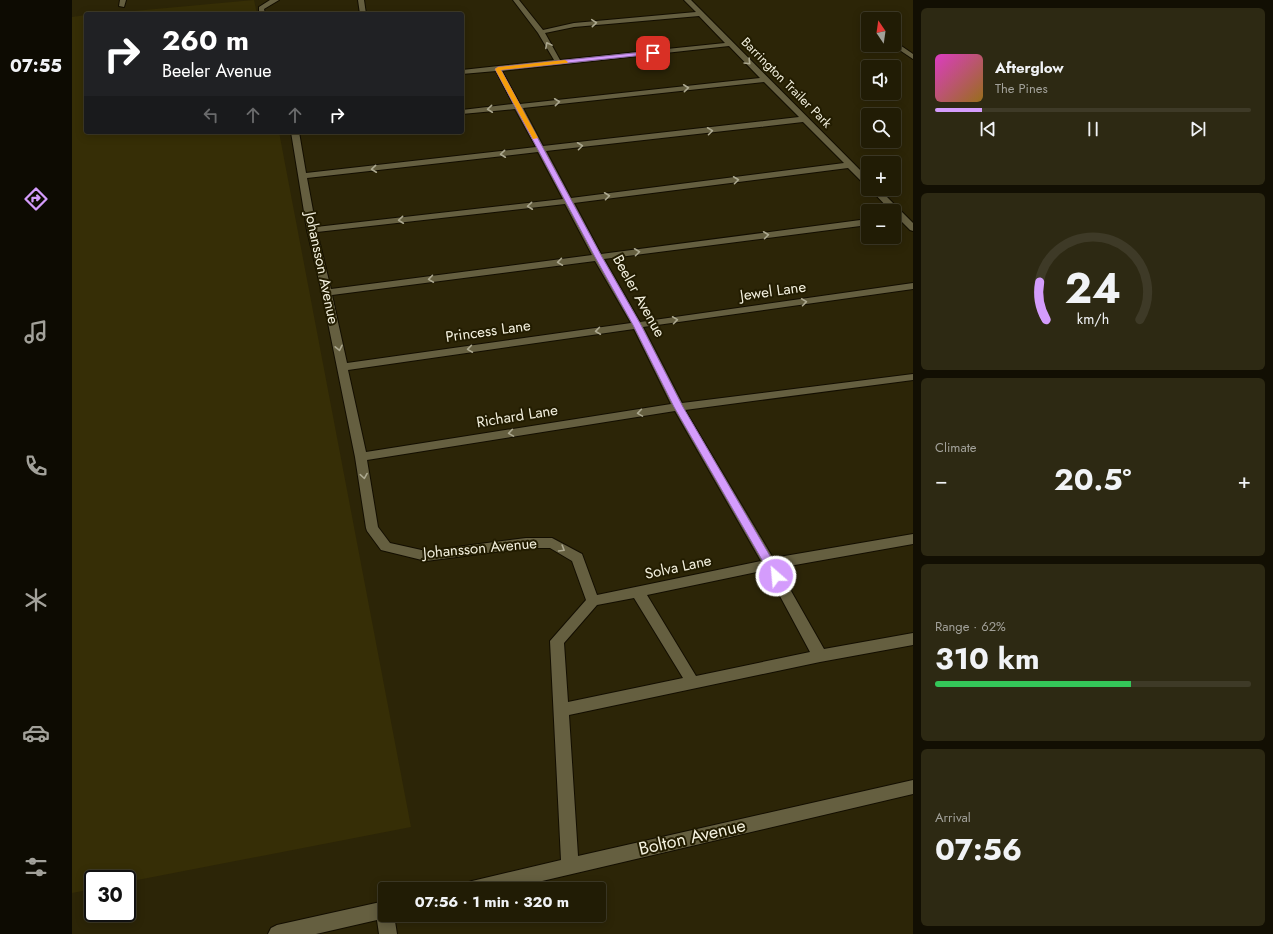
<!DOCTYPE html>
<meta charset="utf-8">
<style>
:root{--surface:#211c05;--page:#2d2913;--text:#f1f3f6;--muted:#a2a19a;--line:#3e3a27;--accent:#d49cfc}
body{margin:0;font-family:Jost,sans-serif;background:var(--page);color:var(--text);height:100vh;display:flex;flex-direction:column;font-size:15px;white-space:nowrap}
*{box-sizing:border-box;margin:0}
p{font-size:13px;color:var(--muted)}
.icon{flex:none;width:22px;height:22px;fill:none;stroke:currentColor;stroke-width:2;stroke-linecap:round;stroke-linejoin:round}
.map{position:relative;flex:1;overflow:hidden}
.details{display:flex;flex-direction:column;gap:8px;padding:8px;background:#120f03;width:360px}
.details>*{flex:none}
.top-card{position:absolute;left:12px;top:12px;width:380px;height:122px;border-radius:4px;box-shadow:0 2px 10px #0003,0 0 0 1px var(--line);background:#202124;color:#fff;overflow:hidden}
.needle{width:26px;rotate:347deg}
.fabs{position:absolute;left:789px;top:12px;display:grid;gap:8px}
.fabs a{display:grid;place-items:center;width:40px;height:40px;border-radius:4px;background:var(--surface);box-shadow:0 2px 10px #0003,0 0 0 1px var(--line);font-size:20px}
.speed{position:absolute;left:12px;top:870px;display:flex;gap:8px;font-size:20px;font-weight:700;text-align:center}
.speed>*{display:grid;place-content:center;width:52px;height:52px;border-radius:50%;background:var(--surface);box-shadow:0 2px 10px #0003,0 0 0 1px var(--line);line-height:1}
.speed .limit{border:2px solid #111;border-radius:6px;background:#fff;color:#111}
.pin{position:absolute;display:grid;place-items:center;width:34px;height:34px;color:#fff;margin:-17px;border-radius:8px;box-shadow:0 2px 6px #0006}
.me{position:absolute;width:44px;margin:-22px;rotate:333deg;stroke-linejoin:round;filter:drop-shadow(0 0 3px #0008)}
.turn{display:flex;align-items:center;gap:14px;height:84px;padding:0 12px;font-size:18px}
.turn .icon{width:52px;height:52px;stroke-width:2.5}
.turn b{display:block;font-size:28px;line-height:34px}
.lanes{display:flex;align-items:center;height:38px;padding:0 12px;background:#0003;justify-content:center;gap:20px;direction:ltr}
.lanes .off{opacity:.35}
.big{font-size:30px;font-weight:700;line-height:1.1}
.details .tile{flex:1;display:flex;flex-direction:column;justify-content:center;gap:6px;min-width:0;padding:0 14px;border-radius:6px;background:var(--page)}
.details .dial{align-items:center;gap:0}
.dial svg{height:104px;overflow:visible;fill:none;stroke:var(--line);stroke-width:7;stroke-linecap:round;text-anchor:middle}
.dial text{fill:var(--text);stroke:none}
.song{display:flex;align-items:center;gap:12px}
.cover{width:48px;height:48px;border-radius:6px;background:linear-gradient(135deg,hsl(310 70% 55%),hsl(40 70% 35%))}
.played{height:4px;border-radius:2px;background:linear-gradient(90deg,var(--accent) 15%,var(--line) 15%)}
.keys{display:flex;justify-content:space-around;direction:ltr}
.heat{display:flex;justify-content:space-between;align-items:center;font-size:22px;direction:ltr}
.charge{height:6px;border-radius:3px;background:linear-gradient(90deg,#34c759 62%,var(--line) 0)}
.trip{position:absolute;left:306px;top:882px;width:228px;height:40px;border-radius:4px;background:var(--surface);box-shadow:0 2px 10px #0003,0 0 0 1px var(--line);font-weight:700;line-height:40px;text-align:center}
main{display:flex;flex:1;min-height:0}
.dock{display:flex;flex-direction:column;width:72px;justify-content:space-around;align-items:center;background:#0d0b02;color:var(--muted)}
.dock .icon{width:28px;height:28px}
.dock .selected{color:var(--accent)}
.dock b{font-size:18px;color:var(--text)}
.map>svg:first-child{display:block}
.built{fill:#362e06}
.lines{fill:none;stroke-linecap:round;stroke-linejoin:round}
.minor-casing{stroke:#130e00;stroke-width:2}
.minor{fill:#655f40;fill-rule:evenodd}
.oneway{stroke:#aca88f}
.route{fill:#d49cfc;stroke:#8a65a4}
.slow{fill:#f59e0b}
.labels{text-anchor:middle;stroke-width:4;stroke-linejoin:round;paint-order:stroke}
.far-street-label{font-size:13px;fill:#f3f0de;stroke:#221c00}
.street-label{font-size:15px;fill:#f3f0de;stroke:#221c00}
.near-street-label{font-size:18px;fill:#f3f0de;stroke:#221c00}
</style>
<main>
<nav class="dock">
<b>07:55</b>
<svg class="icon selected" aria-label="directions" viewBox="0 0 24 24"><path d="M12 3l9 9-9 9-9-9zM9 14v-3h6M13 9l2 2-2 2"/></svg>
<svg class="icon" aria-label="music" viewBox="0 0 24 24"><path d="M9 18V5l10-2v13"/><circle cx="6" cy="18" r="3"/><circle cx="16" cy="16" r="3"/></svg>
<svg class="icon" aria-label="phone" viewBox="0 0 24 24"><path d="M5 4h4l2 5-3 2q2 4 5 5l2-3 5 2v4C11 20 4 13 5 4z"/></svg>
<svg class="icon" aria-label="climate" viewBox="0 0 24 24"><path d="M12 3v18M4 7l16 10M4 17L20 7"/></svg>
<svg class="icon" aria-label="car" viewBox="0 0 24 24"><path d="M5 17H2v-5l4-1 3-4h7l3 4 3 1v5h-3M9 17h6M6 11h13"/><circle cx="7" cy="17" r="2"/><circle cx="17" cy="17" r="2"/></svg>
<svg class="icon" aria-label="filters" viewBox="0 0 24 24"><path d="M4 7h16M4 17h16"/><circle cx="9" cy="7" r="2"/><circle cx="15" cy="17" r="2"/></svg>
</nav>
<div class="map">
<svg width="841" height="934" viewBox="0 0 841 934">
<rect width="100%" height="100%" fill="#2c2507"/>
<!-- built -->
<path class="built" d="M182,0L185,14H29Z
M14,15V132H207L339,827L55,882V879H21V889L0,893V17Z"/>
<g class="lines">
<!-- minor casing -->
<g class="minor-casing">
<path id="minor" d="M48,0H54L52,7L47,6Z
M198,0H207L192,9L193,14H187V7Z
M286,0H292L294,14H288Z
M441,0H447L471,30L502,23L624,12L612,0H619L796,178V186L793,185L776,168L502,203L529,254L796,219V225L532,259L568,322L841,283V289L571,327L610,403L841,374V380L613,410L701,558L841,534V544L706,568L752,649L841,633V645L748,662L497,715L506,856L841,780V794L436,889H391L394,883L400,881L489,860L478,641L514,600L500,561L478,548H454L354,561L309,550L295,531L294,528L283,457L250,293L235,230L219,132H227L234,173L464,147L443,109L390,114V110L441,104L424,71L390,74V70L482,60L466,33ZM627,16L653,43L488,60L473,33L502,27ZM657,46L688,78L448,104L430,71ZM692,82L727,117L471,146L451,108ZM731,122L772,163L499,198L474,151ZM466,152L491,199L244,227L235,178ZM493,204L520,255L259,289L245,232ZM523,261L559,323L275,363L260,295ZM562,329L599,404L294,452L276,370ZM603,411L689,561L525,595L510,554L480,538H454L354,551L318,543L306,527L295,460ZM694,570L738,652L624,676L575,595ZM562,598L611,678L496,702L492,643L525,605Z
M822,41L841,54V59L820,45H822Z
M798,189H807L841,223V231L838,230L822,214V211H819Z
M313,901V915H322L325,934H307L305,920L244,934H196L199,928L205,925Z"/>
</g>
<!-- minor -->
<use href="#minor" class="minor"/>
</g>
<!-- one-way arrows -->
<defs><path id="oneway-chevron" d="M-2-3.5L2.5 0L-2 3.5" fill="none" stroke-width="1.6" stroke-linecap="round" stroke-linejoin="round"/></defs>
<g class="oneway">
<use href="#oneway-chevron" transform="translate(522 23) rotate(-5)"/>
<use href="#oneway-chevron" transform="translate(476 45) rotate(-118)"/>
<use href="#oneway-chevron" transform="translate(676 62) rotate(46)"/>
<use href="#oneway-chevron" transform="translate(614 88) rotate(-6)"/>
<use href="#oneway-chevron" transform="translate(485 102) rotate(-6)"/>
<use href="#oneway-chevron" transform="translate(418 109) rotate(174)"/>
<use href="#oneway-chevron" transform="translate(638 131) rotate(-7)"/>
<use href="#oneway-chevron" transform="translate(508 146) rotate(-7)"/>
<use href="#oneway-chevron" transform="translate(431 154) rotate(174)"/>
<use href="#oneway-chevron" transform="translate(302 169) rotate(174)"/>
<use href="#oneway-chevron" transform="translate(664 180) rotate(-7)"/>
<use href="#oneway-chevron" transform="translate(535 196) rotate(-7)"/>
<use href="#oneway-chevron" transform="translate(458 206) rotate(174)"/>
<use href="#oneway-chevron" transform="translate(329 220) rotate(174)"/>
<use href="#oneway-chevron" transform="translate(694 235) rotate(-7)"/>
<use href="#oneway-chevron" transform="translate(565 252) rotate(-7)"/>
<use href="#oneway-chevron" transform="translate(488 262) rotate(172)"/>
<use href="#oneway-chevron" transform="translate(359 279) rotate(172)"/>
<use href="#oneway-chevron" transform="translate(732 302) rotate(-8)"/>
<use href="#oneway-chevron" transform="translate(603 320) rotate(-8)"/>
<use href="#oneway-chevron" transform="translate(526 331) rotate(172)"/>
<use href="#oneway-chevron" transform="translate(267 348) rotate(78)"/>
<use href="#oneway-chevron" transform="translate(398 349) rotate(172)"/>
<use href="#oneway-chevron" transform="translate(568 413) rotate(171)"/>
<use href="#oneway-chevron" transform="translate(439 433) rotate(171)"/>
<use href="#oneway-chevron" transform="translate(292 476) rotate(81)"/>
<use href="#oneway-chevron" transform="translate(490 549) rotate(31)"/>
</g>
<!-- route -->
<path class="route" d="M581,51L583,53L582,54L429,70L530,257L569,325L611,407L708,573L709,576L708,579H701L602,407L561,325L523,257L423,69L426,67Z"/>
<!-- slow -->
<path class="slow" d="M493,60L496,62L495,63L429,70L466,138L461,139L423,69L426,67Z"/>
<g class="labels">
<!-- far-street labels -->
<g class="far-street-label">
<text transform="translate(715 82) rotate(45)" y="5">Barrington Trailer Park</text>
</g>
<!-- street labels -->
<g class="street-label">
<text transform="translate(250 268) rotate(78)" y="5">Johansson Avenue</text>
<text transform="translate(701 291) rotate(-8)" y="5">Jewel Lane</text>
<text transform="translate(567 296) rotate(61)" y="5">Beeler Avenue</text>
<text transform="translate(416 331) rotate(-8)" y="5">Princess Lane</text>
<text transform="translate(445 416) rotate(-9)" y="5">Richard Lane</text>
<text transform="translate(408 548) rotate(-5)" y="5">Johansson Avenue</text>
<text transform="translate(606 567) rotate(-12)" y="5">Solva Lane</text>
</g>
<!-- near-street labels -->
<g class="near-street-label">
<text transform="translate(620 837) rotate(-13)" y="6">Bolton Avenue</text>
</g>
</g>
</svg>
<div class="fabs">
<a><svg class="needle" viewBox="-14 -14 28 28"><path d="M0-13l5 13h-10z" fill="#e53935"/><path d="M0 13l5-13h-10z" fill="#a2a19a"/></svg></a>
<a><svg class="icon" aria-label="sound" viewBox="0 0 24 24"><path d="M4 9h4l5-4v14l-5-4H4zM17 9q2 3 0 6"/></svg></a>
<a><svg class="icon" aria-label="search" viewBox="0 0 24 24"><circle cx="10" cy="10" r="6"/><path d="M15 15l6 6"/></svg></a>
<a>+</a>
<a>−</a>
</div>
<div class="speed"><div class="limit">30</div></div>
<div class="pin" style="left:581px;top:53px;background:#d93025"><svg class="icon" aria-label="arrive" viewBox="0 0 24 24"><path d="M6 21V4h12l-3 4 3 4H6"/></svg></div>
<svg class="me" style="left:704px;top:576px" viewBox="-20 -20 40 40"><circle r="17" fill="#d49cfc" stroke="#fff" stroke-width="3"/><path d="M0-11L8 9 0 5-8 9z" fill="#fff"/></svg>
<div class="trip">07:56 · 1 min · 320 m</div>
<div class="top-card">
<div class="turn"><svg class="icon" aria-label="right" viewBox="0 0 24 24"><path d="M7 20v-9h11M14 6l5 5-5 5"/></svg><div><b>260 m</b>Beeler Avenue</div></div>
<div class="lanes"><svg class="icon off" aria-label="left" viewBox="0 0 24 24"><path d="M17 20v-9H6M10 6l-5 5 5 5"/></svg><svg class="icon off" aria-label="ahead" viewBox="0 0 24 24"><path d="M12 20V5M6 11l6-6 6 6"/></svg><svg class="icon off" aria-label="ahead" viewBox="0 0 24 24"><path d="M12 20V5M6 11l6-6 6 6"/></svg><svg class="icon" aria-label="right" viewBox="0 0 24 24"><path d="M7 20v-9h11M14 6l5 5-5 5"/></svg></div>
</div>
</div>
<section class="details">
<div class="tile">
<div class="song"><i class="cover"></i><div><b>Afterglow</b><p>The Pines</p></div></div>
<div class="played"></div>
<div class="keys"><svg class="icon" aria-label="previous" viewBox="0 0 24 24"><path d="M18 5L8 12l10 7zM5 5v14"/></svg><svg class="icon" aria-label="pause" viewBox="0 0 24 24"><path d="M8 5v14M16 5v14"/></svg><svg class="icon" aria-label="next" viewBox="0 0 24 24"><path d="M6 5l10 7-10 7zM19 5v14"/></svg></div>
</div>
<div class="tile dial"><svg viewBox="0 0 100 80">
<path d="M14 69A42 42 0 1 1 86 69"/>
<path d="M14 69A42 42 0 0 1 9 40" stroke="#d49cfc"/>
<text x="50" y="56" font-size="32" font-weight="700">24</text>
<text x="50" y="72" font-size="11">km/h</text>
</svg></div>
<div class="tile"><p>Climate</p>
<div class="heat"><a>−</a><b class="big">20.5°</b><a>+</a></div>
</div>
<div class="tile"><p>Range · 62%</p><b class="big">310 km</b><div class="charge"></div></div>
<div class="tile"><p>Arrival</p><b class="big">07:56</b></div>
</section>
</main>
